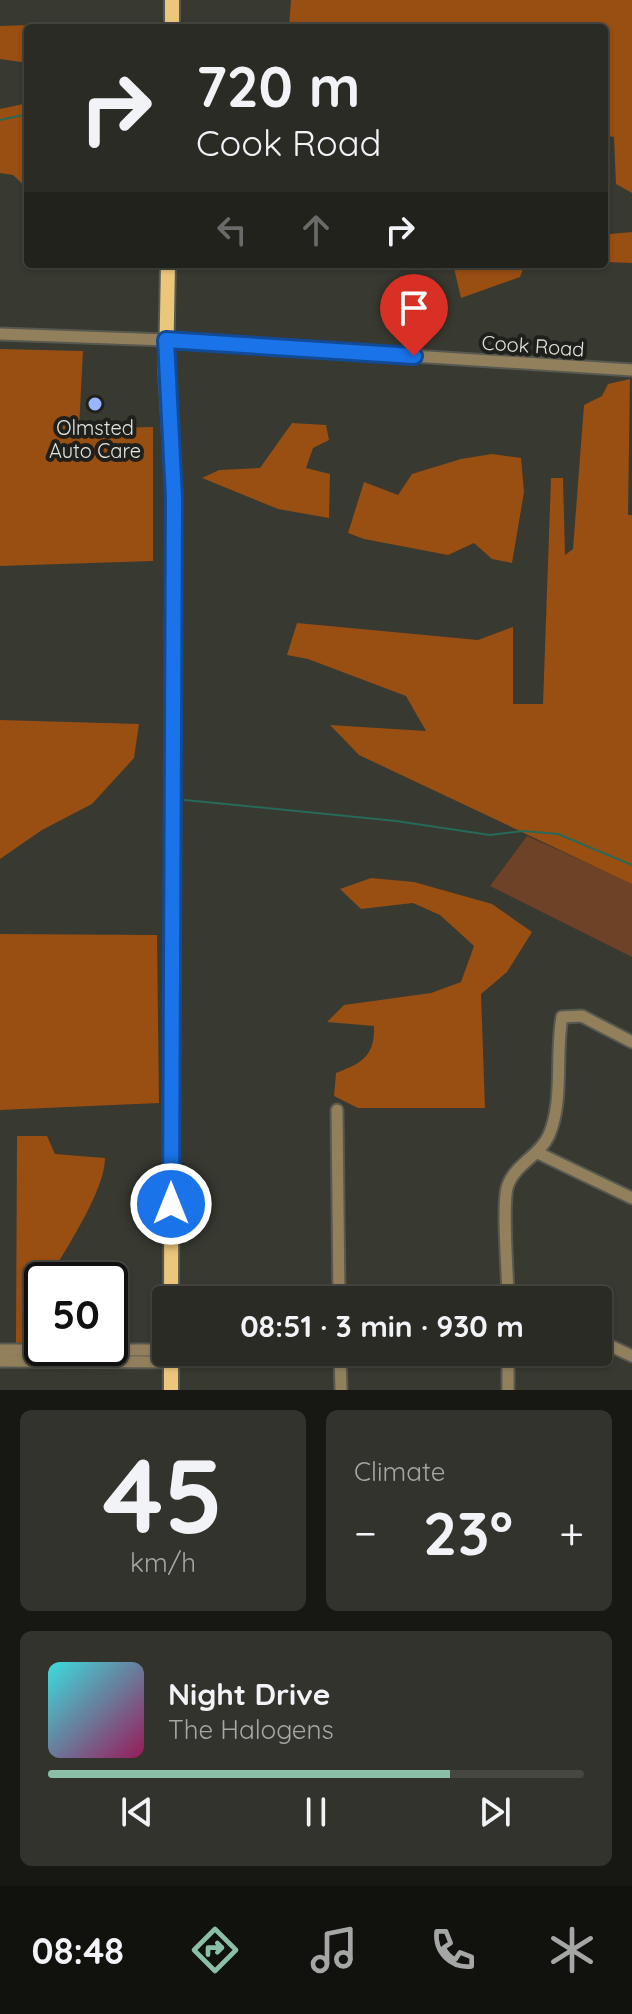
<!DOCTYPE html>
<meta charset="utf-8">
<style>
:root{--surface:#2a2b24;--page:#32332c;--text:#f1f3f6;--muted:#a5a7a6;--line:#464741;--accent:#8abfa5}
body{margin:0;font-family:Quicksand,sans-serif;background:var(--page);color:var(--text);height:100vh;display:flex;flex-direction:column;font-size:30px;white-space:nowrap}
*{box-sizing:border-box;margin:0}
p{font-size:26px;color:var(--muted)}
.icon{flex:none;width:44px;height:44px;fill:none;stroke:currentColor;stroke-width:2;stroke-linecap:round;stroke-linejoin:round}
.map{position:relative;height:1390px;overflow:hidden}
.sheet{display:flex;flex-direction:column;gap:20px;padding:20px;background:#171814;flex:1}
.sheet>*{flex:none}
.hud{position:absolute;left:24px;top:24px;width:584px;height:244px;border-radius:8px;box-shadow:0 2px 6px #0004,0 0 0 2px var(--line);background:#2a2b24;color:var(--text);overflow:hidden}
.speed{position:absolute;left:24px;top:1262px;display:flex;gap:16px;font-size:40px;font-weight:700;text-align:center}
.speed>*{display:grid;place-content:center;width:104px;height:104px;border-radius:50%;background:var(--surface);box-shadow:0 2px 6px #0004,0 0 0 2px var(--line);line-height:1}
.speed .limit{border:4px solid #111;border-radius:12px;background:#fff;color:#111}
.pin{position:absolute;display:grid;place-items:center;width:68px;height:68px;color:#fff;margin:-82px -34px;border-radius:50% 50% 50% 0;rotate:-45deg;box-shadow:0 0 8px #0007}
.pin .icon{rotate:45deg}
.me{position:absolute;width:88px;margin:-44px;rotate:0deg;stroke-linejoin:round;filter:drop-shadow(0 0 6px #0008)}
.turn{display:flex;align-items:center;gap:28px;height:168px;padding:0 40px;font-size:36px}
.turn .icon{width:104px;height:104px;stroke-width:2.5}
.turn b{display:block;font-size:56px;line-height:68px}
.lanes{display:flex;align-items:center;height:76px;padding:0 40px;background:#0003;justify-content:center;gap:40px;direction:ltr}
.lanes .off{opacity:.35}
.big{font-size:60px;font-weight:800;line-height:1.1}
.sheet .tile{flex:1;display:flex;flex-direction:column;justify-content:center;gap:12px;min-width:0;padding:0 28px;border-radius:12px;background:var(--page)}
.sheet .dial{align-items:center;gap:0}
.dial b{font-size:104px;line-height:1}
.song{display:flex;align-items:center;gap:24px}
.cover{width:96px;height:96px;border-radius:12px;background:linear-gradient(135deg,hsl(180 70% 55%),hsl(330 70% 35%))}
.played{height:8px;border-radius:4px;background:linear-gradient(90deg,var(--accent) 75%,var(--line) 75%)}
.keys{display:flex;justify-content:space-around;direction:ltr}
.heat{display:flex;justify-content:space-between;align-items:center;font-size:44px;direction:ltr}
.sheet .tiles{flex:1;display:grid;gap:20px;grid-template-columns:1fr 1fr}
.tile:last-child{grid-column:span 2}
.trip{position:absolute;left:152px;top:1286px;width:460px;height:80px;border-radius:8px;background:var(--surface);box-shadow:0 2px 6px #0004,0 0 0 2px var(--line);font-weight:800;line-height:80px;text-align:center}
.tabs{display:flex;height:128px;justify-content:space-around;align-items:center;background:#11110e;color:var(--muted)}
.tabs .icon{width:56px;height:56px}
.tabs .active{color:var(--accent)}
.tabs b{font-size:36px;color:var(--text)}
.map>svg:first-child{display:block}
.green{fill:#6e4226}
.forest{fill:#994e12}
.lines{fill:none;stroke-linecap:round;stroke-linejoin:round}
.stream{stroke:#266a5a;stroke-width:2}
.minor-casing{stroke:#57584f;stroke-width:15}
.major-casing{stroke:#57584f;stroke-width:18}
.minor{stroke:#92805d;stroke-width:11}
.major{stroke:#ecc67b;stroke-width:14}
.route-casing{stroke:#114b97;stroke-width:20}
.route{stroke:#1a73e8;stroke-width:14}
.poi-dot{fill:#99b5fd;stroke:#1f201c;stroke-width:3}
.labels{text-anchor:middle;stroke-width:8;stroke-linejoin:round;paint-order:stroke}
.street-label{font-size:20px;fill:#e3e4de;stroke:#1f201c}
.poi-label{font-size:20px;fill:#e3e4de;stroke:#1f201c}
</style>
<div class="map">
<svg width="632" height="1390" viewBox="0 0 632 1390">
<rect width="100%" height="100%" fill="#383930"/>
<!-- green -->
<path class="green" d="M527,836L632,883V957L490,886Z"/>
<!-- forest -->
<path class="forest" d="M291,0H632V193L616,184L614,137L604,135V28H289Z
M62,24L63,28H28V63L0,59V26Z
M28,103V189L13,175L0,173V109Z
M632,232V263L605,262L610,234Z
M453,264H525L520,277L461,298Z
M0,349L83,351L79,429L153,427V561L0,566Z
M630,379L628,515H632V884L359,755L330,725L426,731L406,696L308,659L287,655L297,623L478,640L513,627V704H543L551,478H563L565,555L573,549L584,405L602,396L608,384Z
M292,423L326,425L329,440L313,448L306,468L330,474L329,518L278,509L202,478L219,470L260,468Z
M492,454L521,458L524,492L512,563L492,559L474,543L448,555L364,539L348,533L364,482L398,495L412,474L461,459Z
M0,720L139,724L134,758L92,804L42,830L0,859Z
M371,878L414,882L492,904L532,932L507,972L481,994L485,1108H358L334,1096L336,1073C362,1063 375,1056 374,1026L327,1022L344,1005L431,993L461,982L474,946L440,915L413,903L361,909L340,889Z
M0,934L157,935L159,1103L0,1110Z
M17,1136H47L55,1154L105,1158C105,1190 68,1245 51,1275L42,1280V1346H16Z"/>
<g class="lines">
<!-- stream -->
<path class="stream" d="M0,120L28,114
M185,800L396,821L490,835L523,831L558,834L632,865"/>
<!-- minor casing -->
<g class="minor-casing">
<path id="minor" d="M0,334L166,340L632,370
M337,1110L339,1300
M538,1153L632,1198
M508,1300C508,1274 502,1210 507,1188C513,1165 540,1156 549,1135C564,1100 555,1054 562,1017L582,1016L632,1042
M598,1340L632,1356
M0,1350H166
M340,1352L341,1390
M508,1352V1390
M0,1361L171,1362"/>
</g>
<!-- major casing -->
<g class="major-casing">
<path id="major" d="M172,28V0
M168,264L166,371L174,498L171,1300
M171,1352V1390"/>
</g>
<!-- minor -->
<use href="#minor" class="minor"/>
<!-- major -->
<use href="#major" class="major"/>
</g>
<g class="lines">
<!-- route casing -->
<g class="route-casing">
<path id="route" d="M171,1204L174,498L166,340L414,356"/>
</g>
<!-- route -->
<use href="#route" class="route"/>
</g>
<!-- markers -->
<circle class="poi-dot" cx="95" cy="404" r="8"/>
<g class="labels">
<!-- street labels -->
<g class="street-label">
<text transform="translate(533 346) rotate(4)" y="7">Cook Road</text>
</g>
<!-- poi labels -->
<g class="poi-label">
<text x="95" y="435">Olmsted<tspan x="95" dy="23">Auto Care</tspan></text>
</g>
</g>
</svg>
<div class="speed"><div class="limit">50</div></div>
<div class="pin" style="left:414px;top:356px;background:#d93025"><svg class="icon" aria-label="arrive" viewBox="0 0 24 24"><path d="M6 21V4h12l-3 4 3 4H6"/></svg></div>
<svg class="me" style="left:171px;top:1204px" viewBox="-20 -20 40 40"><circle r="17" fill="#1a73e8" stroke="#fff" stroke-width="3"/><path d="M0-11L8 9 0 5-8 9z" fill="#fff"/></svg>
<div class="trip">08:51 · 3 min · 930 m</div>
<div class="hud">
<div class="turn"><svg class="icon" aria-label="right" viewBox="0 0 24 24"><path d="M7 20v-9h11M14 6l5 5-5 5"/></svg><div><b>720 m</b>Cook Road</div></div>
<div class="lanes"><svg class="icon off" aria-label="left" viewBox="0 0 24 24"><path d="M17 20v-9H6M10 6l-5 5 5 5"/></svg><svg class="icon off" aria-label="ahead" viewBox="0 0 24 24"><path d="M12 20V5M6 11l6-6 6 6"/></svg><svg class="icon" aria-label="right" viewBox="0 0 24 24"><path d="M7 20v-9h11M14 6l5 5-5 5"/></svg></div>
</div>
</div>
<section class="sheet">
<div class="tiles">
<div class="tile dial"><b>45</b><p>km/h</p></div>
<div class="tile"><p>Climate</p>
<div class="heat"><a>−</a><b class="big">23°</b><a>+</a></div>
</div>
<div class="tile">
<div class="song"><i class="cover"></i><div><b>Night Drive</b><p>The Halogens</p></div></div>
<div class="played"></div>
<div class="keys"><svg class="icon" aria-label="previous" viewBox="0 0 24 24"><path d="M18 5L8 12l10 7zM5 5v14"/></svg><svg class="icon" aria-label="pause" viewBox="0 0 24 24"><path d="M8 5v14M16 5v14"/></svg><svg class="icon" aria-label="next" viewBox="0 0 24 24"><path d="M6 5l10 7-10 7zM19 5v14"/></svg></div>
</div>
</div>
</section>
<nav class="tabs">
<b>08:48</b>
<svg class="icon active" aria-label="directions" viewBox="0 0 24 24"><path d="M12 3l9 9-9 9-9-9zM9 14v-3h6M13 9l2 2-2 2"/></svg>
<svg class="icon" aria-label="music" viewBox="0 0 24 24"><path d="M9 18V5l10-2v13"/><circle cx="6" cy="18" r="3"/><circle cx="16" cy="16" r="3"/></svg>
<svg class="icon" aria-label="phone" viewBox="0 0 24 24"><path d="M5 4h4l2 5-3 2q2 4 5 5l2-3 5 2v4C11 20 4 13 5 4z"/></svg>
<svg class="icon" aria-label="climate" viewBox="0 0 24 24"><path d="M12 3v18M4 7l16 10M4 17L20 7"/></svg>
</nav>
